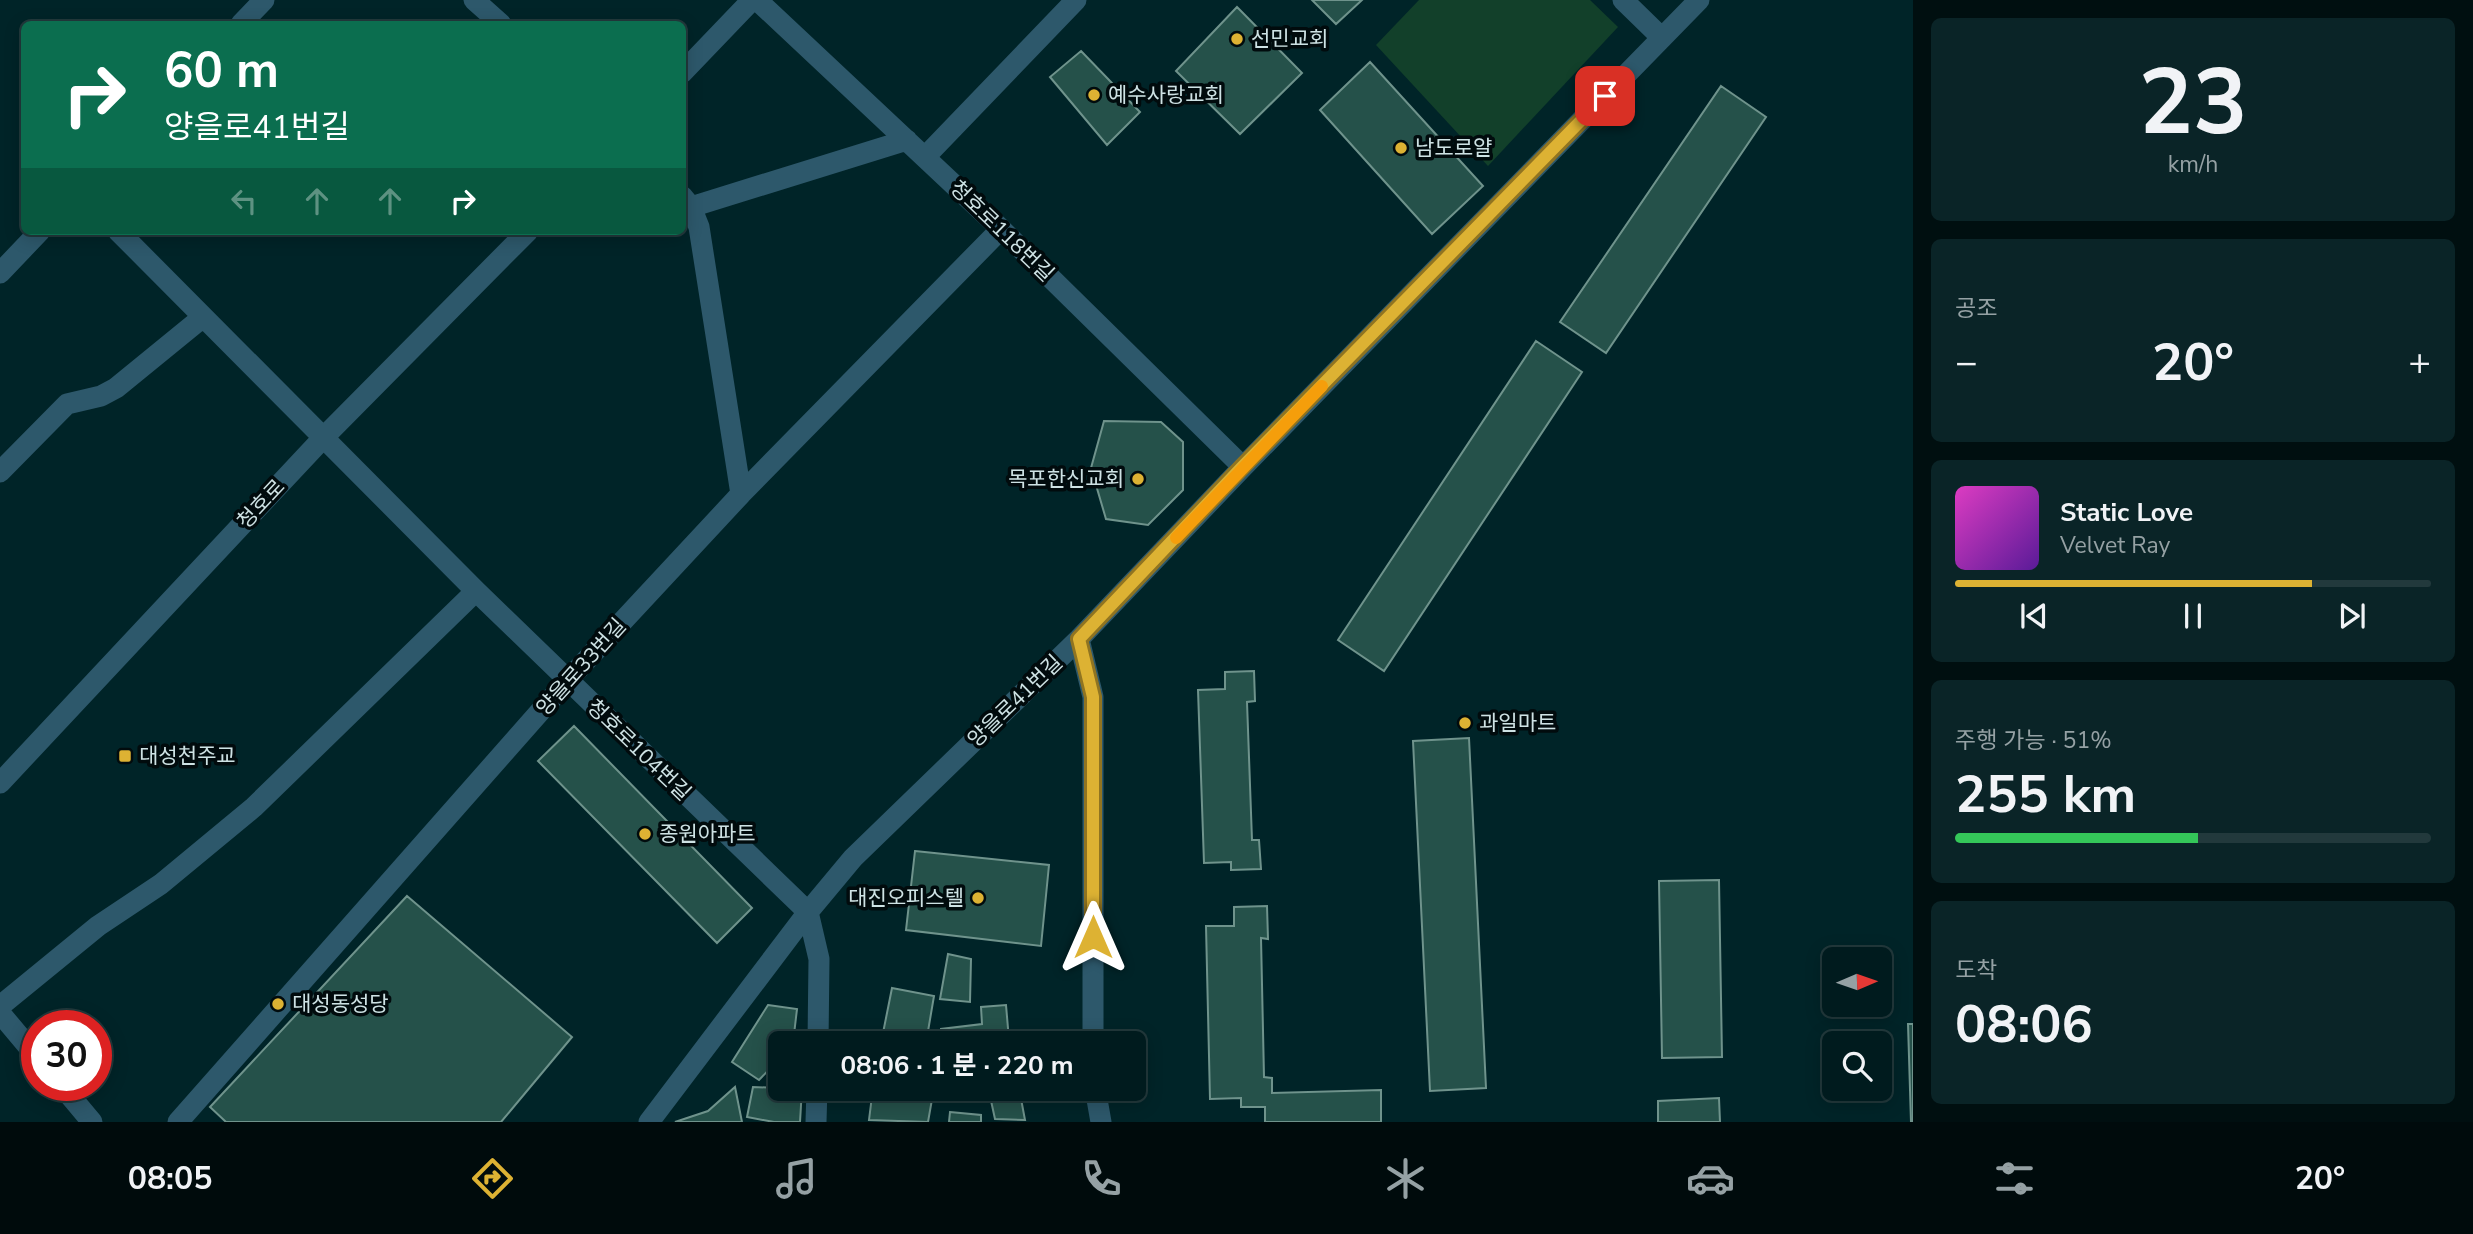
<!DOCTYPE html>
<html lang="ko">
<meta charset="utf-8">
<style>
:root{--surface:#001b1e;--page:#0a2427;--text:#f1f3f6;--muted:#95a1a4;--line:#22393c;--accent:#ddb233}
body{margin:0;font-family:"Nunito Sans","Noto Sans KR",sans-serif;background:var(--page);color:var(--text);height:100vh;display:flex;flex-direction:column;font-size:26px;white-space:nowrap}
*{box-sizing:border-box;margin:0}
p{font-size:23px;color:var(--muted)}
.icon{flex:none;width:38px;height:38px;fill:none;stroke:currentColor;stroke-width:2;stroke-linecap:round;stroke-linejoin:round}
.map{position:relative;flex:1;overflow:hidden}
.drawer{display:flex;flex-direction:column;gap:18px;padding:18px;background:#000f10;width:560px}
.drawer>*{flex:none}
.hud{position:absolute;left:21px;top:21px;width:665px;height:214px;border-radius:10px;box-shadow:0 4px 18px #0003,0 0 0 2px var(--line);background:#0b6e4f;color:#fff;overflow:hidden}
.needle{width:46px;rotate:88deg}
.controls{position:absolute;left:1822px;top:947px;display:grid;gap:14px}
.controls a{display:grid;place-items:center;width:70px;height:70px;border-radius:10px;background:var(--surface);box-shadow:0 4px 18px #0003,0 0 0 2px var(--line);font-size:35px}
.speed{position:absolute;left:21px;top:1010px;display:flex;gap:14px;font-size:35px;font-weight:700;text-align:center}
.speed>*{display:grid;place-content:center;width:91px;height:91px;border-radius:50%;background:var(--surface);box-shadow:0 4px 18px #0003,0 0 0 2px var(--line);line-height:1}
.speed .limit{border:10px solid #d22;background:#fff;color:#111}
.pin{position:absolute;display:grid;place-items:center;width:60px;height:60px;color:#fff;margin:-30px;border-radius:14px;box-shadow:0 4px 10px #0006}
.me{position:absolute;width:77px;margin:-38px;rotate:0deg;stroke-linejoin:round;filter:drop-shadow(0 0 5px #0008)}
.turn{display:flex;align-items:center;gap:24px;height:147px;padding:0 28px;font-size:32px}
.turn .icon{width:91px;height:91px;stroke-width:2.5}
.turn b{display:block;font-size:49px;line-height:60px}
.lanes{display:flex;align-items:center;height:66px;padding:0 28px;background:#0003;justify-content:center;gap:35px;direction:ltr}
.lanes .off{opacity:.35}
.big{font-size:52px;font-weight:700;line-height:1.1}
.drawer .tile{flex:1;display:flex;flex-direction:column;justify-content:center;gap:10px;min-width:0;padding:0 24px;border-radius:10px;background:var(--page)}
.drawer .dial{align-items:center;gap:0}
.dial b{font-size:91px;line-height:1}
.song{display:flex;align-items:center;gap:21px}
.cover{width:84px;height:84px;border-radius:10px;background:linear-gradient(135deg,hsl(310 70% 55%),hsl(270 70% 35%))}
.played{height:7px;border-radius:4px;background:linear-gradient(90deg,var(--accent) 75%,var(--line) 75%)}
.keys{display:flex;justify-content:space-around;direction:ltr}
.heat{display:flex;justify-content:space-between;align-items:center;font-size:38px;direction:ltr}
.charge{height:10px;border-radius:5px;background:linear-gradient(90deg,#34c759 51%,var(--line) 0)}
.trip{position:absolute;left:768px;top:1031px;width:378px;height:70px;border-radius:10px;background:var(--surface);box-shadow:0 4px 18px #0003,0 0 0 2px var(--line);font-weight:700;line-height:70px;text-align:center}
.tabs{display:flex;height:112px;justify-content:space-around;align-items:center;background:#000b0c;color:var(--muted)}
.tabs .icon{width:49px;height:49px}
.tabs .current{color:var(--accent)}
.tabs b{font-size:32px;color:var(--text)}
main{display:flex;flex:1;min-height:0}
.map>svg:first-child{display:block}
.green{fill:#12402a}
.building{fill:#25514a;stroke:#6f938c;stroke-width:2}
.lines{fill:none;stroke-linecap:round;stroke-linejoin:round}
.minor{stroke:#2d586b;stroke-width:21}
.route-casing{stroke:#907421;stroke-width:18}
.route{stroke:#ddb233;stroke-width:12}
.slow{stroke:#f59e0b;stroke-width:12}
.poi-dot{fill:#ddb233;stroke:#010b0d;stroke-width:2.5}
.labels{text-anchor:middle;stroke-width:7;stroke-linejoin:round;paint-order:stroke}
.poi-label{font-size:21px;fill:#cee2e4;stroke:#010b0d;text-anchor:start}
.street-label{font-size:21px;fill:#cee2e4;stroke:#010b0d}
</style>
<main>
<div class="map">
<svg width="1913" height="1122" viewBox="0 0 1913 1122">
<rect width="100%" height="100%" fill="#002428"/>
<!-- green -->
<path class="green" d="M1419,0H1590L1618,27L1488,166L1376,45Z"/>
<!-- building -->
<path class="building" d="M1312,0H1362L1336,24Z
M1237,7L1302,73L1240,134L1176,71Z
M1081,51L1140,112L1107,145L1050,77Z
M1370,62L1483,186L1432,234L1320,110Z
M1721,86L1766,117L1606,353L1560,322Z
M1536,341L1582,372L1384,671L1338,640Z
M1104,421L1161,422L1183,442V490L1148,525L1106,519L1091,468Z
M1254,671L1255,701L1247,702L1252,840H1259L1261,869L1231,870V862L1204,863L1198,690L1225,689V672Z
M574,726L752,908L717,943L538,761Z
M1469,738L1486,1088L1430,1091L1413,741Z
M915,851L1049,865L1041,946L906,930Z
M1719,880L1722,1057L1662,1058L1659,881Z
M407,896L572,1037L501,1122H226L210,1107Z
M1267,906L1268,939L1261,938L1264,1077L1272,1078V1093L1381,1090V1122H1265V1107H1241V1098L1210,1099L1206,926H1234V907Z
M948,954L971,959L970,1002L940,999Z
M892,988L934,996L926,1043H881Z
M768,1005L797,1009L793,1043H780V1058L759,1080L732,1062Z
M1006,1005L1009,1040L992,1043H940L941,1029L982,1024L981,1007Z
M1908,1024H1913V1122H1911Z
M780,1086V1088H802L800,1122H774L747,1117L753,1087L779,1088Z
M735,1087L742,1122H675L708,1111Z
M873,1088H934L928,1122L869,1120Z
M959,1088H1019L1025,1120L995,1119L990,1096L959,1092Z
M1719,1098L1720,1122H1658V1101Z
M950,1112L981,1115V1122H949Z"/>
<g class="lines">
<!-- minor -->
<path class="minor" d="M474,0L501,24
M757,0L1001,229L1243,467
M1623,0L1662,38
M241,24L264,0
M682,73L752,0
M925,157L1076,0
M682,196L691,207L699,227L741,494
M691,207L907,140
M118,231L476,591L808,912L819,959L818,1043
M0,273L40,231
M0,472L67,404L101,396L116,388L203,317
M1079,639L1093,697V1043
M0,783L323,438L528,231
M0,1006L98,926L161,884L254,807L476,591
M0,1013L37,1057
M61,1085L92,1122
M1095,1088L1101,1122
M178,1122L567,681L741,494L1001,229
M649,1122L808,912L853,858L1079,639L1243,467L1699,0
M816,1122L817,1088"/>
</g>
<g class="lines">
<!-- route casing -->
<g class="route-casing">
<path id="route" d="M1093,937V697L1079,639L1242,467L1605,96"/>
</g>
<!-- route -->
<use href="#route" class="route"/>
<!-- slow -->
<path class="slow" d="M1176,538L1322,386"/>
</g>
<!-- markers -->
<g class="poi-dot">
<circle cx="1237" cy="39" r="7"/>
<circle cx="1094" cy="95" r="7"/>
<circle cx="1401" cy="148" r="7"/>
<circle cx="1138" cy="479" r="7"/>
<circle cx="1465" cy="723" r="7"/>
<rect x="118" y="749" width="14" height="14" rx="3.5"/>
<circle cx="645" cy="834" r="7"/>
<circle cx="978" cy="898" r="7"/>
<circle cx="278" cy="1004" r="7"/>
</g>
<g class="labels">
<!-- poi labels -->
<g class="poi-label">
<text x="1251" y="46">선민교회</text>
<text x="1108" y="102">예수사랑교회</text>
<text x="1415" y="155">남도로얄</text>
<text x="1124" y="486" text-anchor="end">목포한신교회</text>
<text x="1479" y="730">과일마트</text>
<text x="139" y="763">대성천주교</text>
<text x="659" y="841">종원아파트</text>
<text x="964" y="905" text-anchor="end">대진오피스텔</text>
<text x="292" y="1011">대성동성당</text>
</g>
<!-- street labels -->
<g class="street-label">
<text transform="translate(1002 231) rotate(44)" y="7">청호로118번길</text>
<text transform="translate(261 504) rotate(-47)" y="7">청호로</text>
<text transform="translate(581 667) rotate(-48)" y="7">양을로33번길</text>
<text transform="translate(1015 701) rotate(-44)" y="7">양을로41번길</text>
<text transform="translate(639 750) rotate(44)" y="7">청호로104번길</text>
</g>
</g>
</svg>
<div class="controls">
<a><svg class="needle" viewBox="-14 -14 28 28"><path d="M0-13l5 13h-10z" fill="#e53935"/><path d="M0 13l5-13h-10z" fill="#95a1a4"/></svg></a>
<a><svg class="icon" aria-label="search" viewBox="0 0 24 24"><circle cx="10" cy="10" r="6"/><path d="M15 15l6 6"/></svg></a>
</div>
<div class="speed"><div class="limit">30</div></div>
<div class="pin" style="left:1605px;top:96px;background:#d93025"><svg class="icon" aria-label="arrive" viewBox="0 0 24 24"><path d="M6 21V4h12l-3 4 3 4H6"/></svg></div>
<svg class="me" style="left:1093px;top:937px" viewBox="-20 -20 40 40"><path d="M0-17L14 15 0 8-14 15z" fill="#ddb233" stroke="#fff" stroke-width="4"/></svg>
<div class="trip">08:06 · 1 분 · 220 m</div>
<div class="hud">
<div class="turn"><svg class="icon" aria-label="right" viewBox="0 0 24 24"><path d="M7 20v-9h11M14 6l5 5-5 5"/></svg><div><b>60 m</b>양을로41번길</div></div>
<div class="lanes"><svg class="icon off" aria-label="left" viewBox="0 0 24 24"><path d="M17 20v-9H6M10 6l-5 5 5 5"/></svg><svg class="icon off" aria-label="ahead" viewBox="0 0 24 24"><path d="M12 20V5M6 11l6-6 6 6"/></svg><svg class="icon off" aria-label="ahead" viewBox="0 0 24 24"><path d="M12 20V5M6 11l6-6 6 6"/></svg><svg class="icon" aria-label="right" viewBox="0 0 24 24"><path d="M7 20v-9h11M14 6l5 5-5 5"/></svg></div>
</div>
</div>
<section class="drawer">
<div class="tile dial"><b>23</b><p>km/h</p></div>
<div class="tile"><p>공조</p>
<div class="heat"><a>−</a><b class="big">20°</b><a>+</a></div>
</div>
<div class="tile">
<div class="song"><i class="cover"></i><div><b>Static Love</b><p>Velvet Ray</p></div></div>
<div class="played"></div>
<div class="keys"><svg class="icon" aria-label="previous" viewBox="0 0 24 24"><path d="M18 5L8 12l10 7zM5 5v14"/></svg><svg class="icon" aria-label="pause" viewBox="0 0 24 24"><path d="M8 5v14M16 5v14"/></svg><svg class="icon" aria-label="next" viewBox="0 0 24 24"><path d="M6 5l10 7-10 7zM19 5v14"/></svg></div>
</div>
<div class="tile"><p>주행 가능 · 51%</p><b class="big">255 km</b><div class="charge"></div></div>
<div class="tile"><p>도착</p><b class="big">08:06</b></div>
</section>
</main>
<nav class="tabs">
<b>08:05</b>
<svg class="icon current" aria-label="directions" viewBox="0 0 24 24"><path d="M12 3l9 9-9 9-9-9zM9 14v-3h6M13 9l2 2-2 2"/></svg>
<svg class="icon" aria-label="music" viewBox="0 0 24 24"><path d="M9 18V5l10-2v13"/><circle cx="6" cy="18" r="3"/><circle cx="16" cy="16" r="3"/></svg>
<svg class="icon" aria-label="phone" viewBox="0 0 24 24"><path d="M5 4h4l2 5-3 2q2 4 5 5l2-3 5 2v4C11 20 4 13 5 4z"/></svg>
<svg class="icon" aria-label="climate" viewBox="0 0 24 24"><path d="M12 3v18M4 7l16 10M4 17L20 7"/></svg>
<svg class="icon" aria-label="car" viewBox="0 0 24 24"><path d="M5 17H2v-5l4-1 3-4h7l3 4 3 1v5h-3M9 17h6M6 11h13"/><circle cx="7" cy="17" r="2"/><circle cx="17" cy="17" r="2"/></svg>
<svg class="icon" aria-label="filters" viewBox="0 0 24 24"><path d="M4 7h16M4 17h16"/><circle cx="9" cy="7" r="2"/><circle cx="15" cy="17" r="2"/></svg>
<b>20°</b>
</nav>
